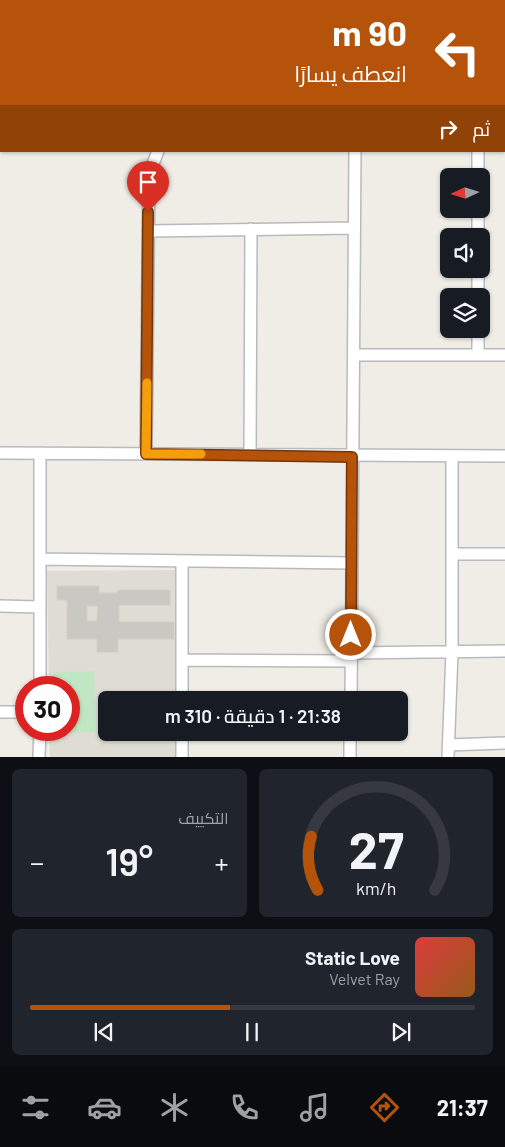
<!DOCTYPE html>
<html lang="ar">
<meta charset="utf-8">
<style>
:root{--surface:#171b24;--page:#20242c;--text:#f1f3f6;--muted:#9ea1a6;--line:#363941;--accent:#b45309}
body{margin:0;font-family:Barlow,Cairo,sans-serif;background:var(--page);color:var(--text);direction:rtl;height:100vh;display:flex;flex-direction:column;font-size:19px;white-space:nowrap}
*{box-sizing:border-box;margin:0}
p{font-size:16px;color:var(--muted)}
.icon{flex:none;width:28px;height:28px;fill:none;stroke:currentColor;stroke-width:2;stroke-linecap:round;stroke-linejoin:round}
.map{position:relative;height:757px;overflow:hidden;direction:ltr}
.drawer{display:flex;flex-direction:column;gap:12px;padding:12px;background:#0d0f14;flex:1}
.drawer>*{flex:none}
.top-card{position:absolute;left:0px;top:0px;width:505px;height:152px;box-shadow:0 1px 4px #0004;direction:rtl;background:#b45309;color:#fff;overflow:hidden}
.needle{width:32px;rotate:266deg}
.fabs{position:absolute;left:440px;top:168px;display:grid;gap:10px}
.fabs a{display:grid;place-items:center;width:50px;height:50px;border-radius:8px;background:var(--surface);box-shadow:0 1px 4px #0004;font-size:25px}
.speed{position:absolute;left:15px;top:676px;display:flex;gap:10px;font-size:25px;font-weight:700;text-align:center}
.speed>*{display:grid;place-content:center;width:65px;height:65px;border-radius:50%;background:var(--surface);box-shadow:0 1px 4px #0004;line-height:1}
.speed .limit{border:8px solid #d22;background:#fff;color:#111}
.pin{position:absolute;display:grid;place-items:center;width:42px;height:42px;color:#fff;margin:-51px -21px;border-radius:50% 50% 50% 0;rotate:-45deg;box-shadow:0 0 5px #0007}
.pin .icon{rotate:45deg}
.me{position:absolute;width:55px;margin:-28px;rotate:0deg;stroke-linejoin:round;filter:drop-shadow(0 0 4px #0008)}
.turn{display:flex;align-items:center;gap:18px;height:105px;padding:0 15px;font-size:22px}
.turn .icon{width:65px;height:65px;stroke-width:2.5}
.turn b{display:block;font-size:35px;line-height:42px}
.then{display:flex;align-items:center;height:48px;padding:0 15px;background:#0003;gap:10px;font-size:19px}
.big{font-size:38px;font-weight:600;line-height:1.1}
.drawer .card{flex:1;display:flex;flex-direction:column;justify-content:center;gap:8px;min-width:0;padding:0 18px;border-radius:8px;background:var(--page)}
.drawer .dial{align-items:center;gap:0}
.dial svg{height:130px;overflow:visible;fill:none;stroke:var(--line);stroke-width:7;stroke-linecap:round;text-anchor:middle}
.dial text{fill:var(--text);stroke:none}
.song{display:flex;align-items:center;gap:15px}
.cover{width:60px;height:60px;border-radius:8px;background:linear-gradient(135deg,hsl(0 70% 55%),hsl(30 70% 35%))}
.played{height:5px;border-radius:2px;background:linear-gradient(90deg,var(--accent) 45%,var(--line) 45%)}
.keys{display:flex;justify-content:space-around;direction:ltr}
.heat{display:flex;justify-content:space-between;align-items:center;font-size:28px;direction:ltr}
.drawer .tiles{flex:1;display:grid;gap:12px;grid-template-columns:1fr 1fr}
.card:last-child{grid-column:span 2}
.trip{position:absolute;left:98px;top:691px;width:310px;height:50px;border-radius:8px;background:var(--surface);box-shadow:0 1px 4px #0004;font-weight:600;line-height:50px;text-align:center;direction:rtl}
.tab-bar{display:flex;height:80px;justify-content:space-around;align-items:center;background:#090b0e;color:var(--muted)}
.tab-bar .icon{width:35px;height:35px}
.tab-bar .active{color:var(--accent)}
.tab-bar b{font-size:22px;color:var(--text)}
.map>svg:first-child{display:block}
.education{fill:#dfdcd3}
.green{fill:#c1e6c3}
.building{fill:#cac8c2;stroke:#d4cfc3;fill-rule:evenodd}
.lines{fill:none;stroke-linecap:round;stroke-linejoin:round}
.minor-casing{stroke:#b7babf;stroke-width:14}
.minor{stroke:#fff;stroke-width:11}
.route-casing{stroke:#753606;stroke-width:12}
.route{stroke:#b45309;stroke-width:9}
.slow{stroke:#f59e0b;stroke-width:9}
</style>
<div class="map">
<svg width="505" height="757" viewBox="0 0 505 757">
<rect width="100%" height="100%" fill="#efede5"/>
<!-- education -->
<path class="education" d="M175,570V700H106V732L175,733V757H50L49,730H69V688L49,687L47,571Z"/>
<!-- green -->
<path class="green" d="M94,671L95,732L55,733V730H69V688L54,687V672Z"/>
<!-- building -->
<path class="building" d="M57,586H99V593H118V590H170V605H119V622H174V639H118V652H97V639H67V600H57ZM87,606H98L97,621H87Z"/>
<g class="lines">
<!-- minor casing -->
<g class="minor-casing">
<path id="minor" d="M153,0L154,1
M361,1L501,0
M504,104H505
M478,176V151
M148,231L353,228
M478,236V209
M478,296V269
M354,355H505
M478,355V329
M0,453L505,456
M146,454L149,174L158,151
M250,455L251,229
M452,554H505
M40,559L351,563
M0,606L39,607
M351,653L505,651
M182,660L351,661
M40,688V453
M182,700V561
M351,700L355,151
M0,712H26
M182,732V757
M449,745L505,743
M39,757L40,730
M350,757V732
M448,757L452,652V456"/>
</g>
<!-- minor -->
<use href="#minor" class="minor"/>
</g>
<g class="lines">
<!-- route casing -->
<g class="route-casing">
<path id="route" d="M148,212L146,454L352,457L351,635"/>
</g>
<!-- route -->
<use href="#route" class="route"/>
<!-- slow -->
<path class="slow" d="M147,383L146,454H201"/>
</g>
</svg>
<div class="fabs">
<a><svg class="needle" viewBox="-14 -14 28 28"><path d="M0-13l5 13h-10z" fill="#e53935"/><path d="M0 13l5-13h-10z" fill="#9ea1a6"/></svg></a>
<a><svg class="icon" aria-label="sound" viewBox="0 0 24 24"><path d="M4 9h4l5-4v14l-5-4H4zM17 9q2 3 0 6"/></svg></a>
<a><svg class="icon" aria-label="layers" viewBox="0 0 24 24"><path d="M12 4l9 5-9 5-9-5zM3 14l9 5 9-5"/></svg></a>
</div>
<div class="speed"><div class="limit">30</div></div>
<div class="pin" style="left:148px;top:212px;background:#d93025"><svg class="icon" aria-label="arrive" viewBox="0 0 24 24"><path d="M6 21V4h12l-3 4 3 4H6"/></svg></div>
<svg class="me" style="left:351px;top:635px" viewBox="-20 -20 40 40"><circle r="17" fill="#b45309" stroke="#fff" stroke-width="3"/><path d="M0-11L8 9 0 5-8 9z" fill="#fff"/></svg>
<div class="trip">21:38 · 1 دقيقة · 310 m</div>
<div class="top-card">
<div class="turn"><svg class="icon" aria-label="left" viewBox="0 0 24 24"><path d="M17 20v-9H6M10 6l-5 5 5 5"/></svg><div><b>90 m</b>انعطف يسارًا</div></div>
<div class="then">ثم<svg class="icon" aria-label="right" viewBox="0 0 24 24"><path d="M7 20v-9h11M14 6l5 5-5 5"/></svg></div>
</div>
</div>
<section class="drawer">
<div class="tiles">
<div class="card dial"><svg viewBox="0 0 100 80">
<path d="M14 69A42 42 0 1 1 86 69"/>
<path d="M14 69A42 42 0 0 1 10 36" stroke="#b45309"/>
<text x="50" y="56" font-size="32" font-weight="700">27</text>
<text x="50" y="72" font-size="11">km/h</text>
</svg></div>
<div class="card"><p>التكييف</p>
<div class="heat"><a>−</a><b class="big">19°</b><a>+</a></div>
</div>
<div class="card">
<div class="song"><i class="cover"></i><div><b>Static Love</b><p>Velvet Ray</p></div></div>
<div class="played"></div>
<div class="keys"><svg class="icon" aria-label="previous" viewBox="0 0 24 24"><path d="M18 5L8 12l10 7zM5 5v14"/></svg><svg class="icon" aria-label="pause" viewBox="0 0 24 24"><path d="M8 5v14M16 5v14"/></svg><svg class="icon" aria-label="next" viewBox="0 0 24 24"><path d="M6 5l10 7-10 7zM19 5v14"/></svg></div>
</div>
</div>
</section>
<nav class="tab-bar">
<b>21:37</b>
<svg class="icon active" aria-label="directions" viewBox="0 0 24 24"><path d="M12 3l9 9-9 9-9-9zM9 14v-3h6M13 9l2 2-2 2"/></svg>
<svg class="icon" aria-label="music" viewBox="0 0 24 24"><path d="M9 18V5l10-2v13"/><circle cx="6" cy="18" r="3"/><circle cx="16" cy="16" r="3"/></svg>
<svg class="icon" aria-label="phone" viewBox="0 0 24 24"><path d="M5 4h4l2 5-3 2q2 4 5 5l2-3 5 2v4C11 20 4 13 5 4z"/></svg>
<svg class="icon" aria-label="climate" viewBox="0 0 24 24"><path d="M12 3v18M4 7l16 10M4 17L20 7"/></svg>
<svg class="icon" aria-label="car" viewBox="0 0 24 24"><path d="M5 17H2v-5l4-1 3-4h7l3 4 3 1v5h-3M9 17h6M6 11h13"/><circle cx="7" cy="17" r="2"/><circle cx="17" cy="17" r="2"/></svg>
<svg class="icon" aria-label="filters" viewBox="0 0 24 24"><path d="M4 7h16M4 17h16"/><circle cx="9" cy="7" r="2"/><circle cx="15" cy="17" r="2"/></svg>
</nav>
